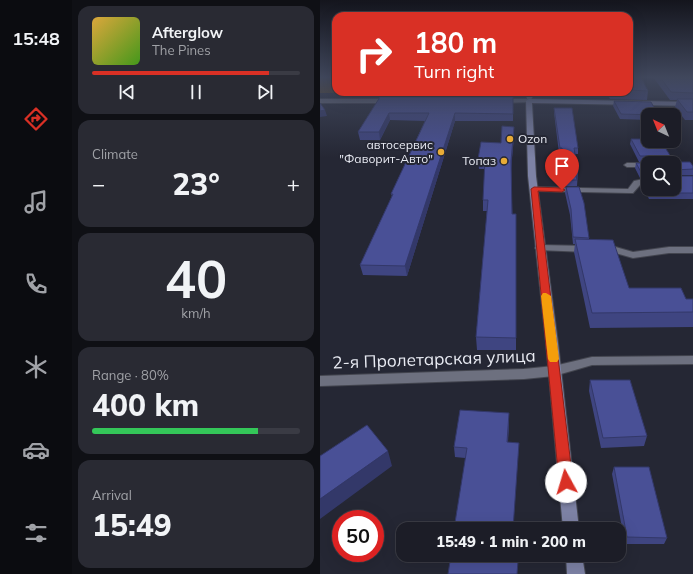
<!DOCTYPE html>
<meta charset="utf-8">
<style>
:root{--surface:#1c1d27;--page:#292a33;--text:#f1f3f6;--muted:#a0a2a7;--line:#3a3b44;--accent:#d93025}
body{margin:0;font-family:Mulish,sans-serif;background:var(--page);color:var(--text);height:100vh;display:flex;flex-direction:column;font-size:15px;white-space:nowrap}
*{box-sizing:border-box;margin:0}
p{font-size:13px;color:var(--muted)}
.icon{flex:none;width:22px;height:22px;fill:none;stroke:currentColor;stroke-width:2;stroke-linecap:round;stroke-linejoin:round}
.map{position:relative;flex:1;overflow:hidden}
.sheet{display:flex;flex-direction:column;gap:6px;padding:6px;background:#0f1015;width:248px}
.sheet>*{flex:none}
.top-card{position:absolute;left:12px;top:12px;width:301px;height:84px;border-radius:12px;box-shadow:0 4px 16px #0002,0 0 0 1px var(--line);background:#d93025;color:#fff;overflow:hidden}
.needle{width:26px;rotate:317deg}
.controls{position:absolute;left:321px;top:108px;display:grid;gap:8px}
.controls a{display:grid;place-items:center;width:40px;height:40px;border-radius:8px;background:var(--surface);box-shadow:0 4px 16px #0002,0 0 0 1px var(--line);font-size:20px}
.speed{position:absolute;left:12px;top:510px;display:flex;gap:8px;font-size:20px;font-weight:700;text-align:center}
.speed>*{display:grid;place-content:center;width:52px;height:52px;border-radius:50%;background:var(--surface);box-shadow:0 4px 16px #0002,0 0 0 1px var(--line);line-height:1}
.speed .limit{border:6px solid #d22;background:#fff;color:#111}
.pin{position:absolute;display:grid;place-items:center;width:34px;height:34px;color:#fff;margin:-41px -17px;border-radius:50% 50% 50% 0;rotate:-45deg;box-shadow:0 0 4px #0007}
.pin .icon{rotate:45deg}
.me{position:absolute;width:44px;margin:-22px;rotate:354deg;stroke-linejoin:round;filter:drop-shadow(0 0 3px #0008)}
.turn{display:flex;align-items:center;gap:14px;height:84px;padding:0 16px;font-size:18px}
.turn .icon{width:52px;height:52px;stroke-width:2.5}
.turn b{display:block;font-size:28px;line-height:34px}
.big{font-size:30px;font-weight:800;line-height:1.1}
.sheet .card{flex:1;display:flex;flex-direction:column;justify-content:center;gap:6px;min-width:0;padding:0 14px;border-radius:12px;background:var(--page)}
.sheet .dial{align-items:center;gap:0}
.dial b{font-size:52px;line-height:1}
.song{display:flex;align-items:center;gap:12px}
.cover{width:48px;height:48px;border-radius:6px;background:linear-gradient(135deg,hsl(40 70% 55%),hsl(100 70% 35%))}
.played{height:4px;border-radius:2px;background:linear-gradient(90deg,var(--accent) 85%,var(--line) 85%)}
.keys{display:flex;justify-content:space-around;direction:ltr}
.heat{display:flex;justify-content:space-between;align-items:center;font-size:22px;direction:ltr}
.charge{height:6px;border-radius:3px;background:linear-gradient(90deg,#34c759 80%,var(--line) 0)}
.trip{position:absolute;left:76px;top:522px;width:230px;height:40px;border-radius:12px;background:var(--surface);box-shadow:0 4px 16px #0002,0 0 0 1px var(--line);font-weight:800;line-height:40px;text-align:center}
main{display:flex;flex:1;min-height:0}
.menu{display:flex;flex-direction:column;width:72px;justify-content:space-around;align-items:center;background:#0b0c10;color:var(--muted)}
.menu .icon{width:28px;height:28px}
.menu .on{color:var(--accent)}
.menu b{font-size:18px;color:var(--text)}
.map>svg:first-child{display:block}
.green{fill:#604513}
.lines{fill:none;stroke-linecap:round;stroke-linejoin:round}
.street-casing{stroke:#43454f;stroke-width:2}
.secondary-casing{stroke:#43454f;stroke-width:2}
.street{fill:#6d707f;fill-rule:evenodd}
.secondary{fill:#7d82a5;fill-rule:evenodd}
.wall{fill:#3f4581}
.shaded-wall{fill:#333869}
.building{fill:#495096;stroke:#333869}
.route{fill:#d93025;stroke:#8d1f18}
.slow{fill:#f59e0b}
.poi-dot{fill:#e8ab37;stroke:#252734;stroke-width:1.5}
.labels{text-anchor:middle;stroke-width:4;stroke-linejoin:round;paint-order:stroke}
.far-poi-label{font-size:12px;fill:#e9ebf3;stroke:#252734;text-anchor:end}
.near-street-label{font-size:17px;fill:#e9ebf3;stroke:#252734}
</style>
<main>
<nav class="menu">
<b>15:48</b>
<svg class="icon on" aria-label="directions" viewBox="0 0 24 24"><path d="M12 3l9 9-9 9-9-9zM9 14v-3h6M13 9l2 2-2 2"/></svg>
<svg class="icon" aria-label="music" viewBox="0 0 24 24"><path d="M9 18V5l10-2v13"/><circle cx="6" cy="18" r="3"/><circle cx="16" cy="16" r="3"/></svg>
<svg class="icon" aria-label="phone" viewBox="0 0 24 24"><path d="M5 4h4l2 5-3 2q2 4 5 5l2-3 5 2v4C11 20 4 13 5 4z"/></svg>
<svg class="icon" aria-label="climate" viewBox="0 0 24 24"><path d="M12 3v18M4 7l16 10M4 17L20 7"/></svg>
<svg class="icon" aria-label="car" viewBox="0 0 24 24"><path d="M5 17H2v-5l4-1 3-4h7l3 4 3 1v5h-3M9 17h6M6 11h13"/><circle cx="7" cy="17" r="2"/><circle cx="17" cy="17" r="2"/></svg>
<svg class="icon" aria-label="filters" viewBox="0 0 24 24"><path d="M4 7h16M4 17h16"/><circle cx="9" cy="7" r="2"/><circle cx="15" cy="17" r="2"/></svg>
</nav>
<section class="sheet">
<div class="card">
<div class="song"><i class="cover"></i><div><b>Afterglow</b><p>The Pines</p></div></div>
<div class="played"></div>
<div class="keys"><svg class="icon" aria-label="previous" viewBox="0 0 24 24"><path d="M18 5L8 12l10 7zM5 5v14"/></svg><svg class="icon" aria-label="pause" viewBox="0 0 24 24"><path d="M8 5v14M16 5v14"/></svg><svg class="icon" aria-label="next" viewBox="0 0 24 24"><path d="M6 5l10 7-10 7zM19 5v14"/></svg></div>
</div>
<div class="card"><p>Climate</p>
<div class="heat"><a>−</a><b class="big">23°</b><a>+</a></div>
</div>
<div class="card dial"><b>40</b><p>km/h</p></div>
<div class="card"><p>Range · 80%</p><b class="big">400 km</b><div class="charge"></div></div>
<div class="card"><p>Arrival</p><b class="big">15:49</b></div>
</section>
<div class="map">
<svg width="373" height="574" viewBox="0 0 373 574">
<rect width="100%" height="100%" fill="#252734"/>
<!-- green -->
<path class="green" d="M0,77H16V92H113L0,93Z"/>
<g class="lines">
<!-- street casing -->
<g class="street-casing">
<path id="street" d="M207,92H213L211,102L180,103L177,101L180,99H207Z
M0,99H70L73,101L70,103H0Z
M328,163V167H307L304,165L307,163Z
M328,178V182L320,185L313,193H310L214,191L210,189L214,187L308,189L314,181Z
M220,245L268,246L273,249L268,252L217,250L215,248L217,246Z
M284,246H292L313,252L349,247H373V253H349L313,258L292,252L281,251L279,249L281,247Z
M373,356V364L272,365L234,376L204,379L0,386V376L204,369L234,366L272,357Z"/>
</g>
<!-- secondary casing -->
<g class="secondary-casing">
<path id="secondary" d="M209,99L373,102V106L212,103L216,176L238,343L259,529H243L226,343L208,176L206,101Z
M246,555H262L265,574H247Z"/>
</g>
<!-- street -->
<use href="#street" class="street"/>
<!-- secondary -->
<use href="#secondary" class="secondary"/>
</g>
<!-- wall -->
<path class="wall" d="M309,77L328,91L327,100L290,99L286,92H309Z
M333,77H373V120H365L355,107L357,100H350Z
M175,92H195V93H193V121H135L87,276L43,275L40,265L72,196L71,194L105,121L70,120L60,140H40L38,132L60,97H175Z
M294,101L338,115H328V120L300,119L293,106Z
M234,108L258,148V154H255L258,172L257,186H244L241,154L239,153L234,113Z
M194,127V136L191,168L196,338V350H157L156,337L167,211H163V200L165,169H159L158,159L181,143Z
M311,139L355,162L373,166V175H354V176H373V199H329L323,186L324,180L354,189L328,163V177L320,178L315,168L316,163H329L328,162H319L310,144Z
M246,187L269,238V239L309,288L366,299H373V327L270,328L254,252L255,244H253L250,215L245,193Z
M270,380L327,436L324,446L281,448L269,391Z
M189,413V423L188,442L198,453L145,458L135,457L134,447Z
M294,467L347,538L344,544H305L292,474Z"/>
<!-- shaded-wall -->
<path class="shaded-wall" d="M5,110L7,116L0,117V111Z
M69,113L70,120L60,140L59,132Z
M135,113V121L87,276L85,266Z
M194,127V136L191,171V161Z
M328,171V177L320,178L321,172Z
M189,413V423L187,452V442Z
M68,451L72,466L0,519V499Z"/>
<!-- building -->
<path class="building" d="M309,77H321L328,91L309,90Z
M340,77H373V93L351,92Z
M60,97H193V114L135,113L85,266L40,265L73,194H71L109,113H69L59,132H38Z
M357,99H373V112H367Z
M294,101L331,102L338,115L301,114Z
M0,103L5,110L0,111Z
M234,108H252L258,148H254L258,172H255L257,180H245L242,148H240Z
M182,126L194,127L191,161L192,214H196V338L156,337L168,200H163L165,159H158L161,142L181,143Z
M311,139H328V141H341L353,160L355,162H370L373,166V169L355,170L354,176H373V193H330L328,189H354V163H328V171L321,172L316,163H329L331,157L329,156H320Z
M328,178V189L324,180Z
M246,187H259L264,203L269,238L253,237L251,209Z
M255,239L293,240L309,288H361L366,299H373V312L272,313Z
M270,380H310L327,436L283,438Z
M140,410L189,413L187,442L199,443L193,529H134L147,448L134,447Z
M47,425L68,451L0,499V456Z
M294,467H329L347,538L307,537Z
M131,555H192V560L198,561L197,574H128Z"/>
<!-- sky -->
<linearGradient id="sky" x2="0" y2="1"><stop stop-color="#14151d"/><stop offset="0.49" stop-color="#40475c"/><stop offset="1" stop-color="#40475c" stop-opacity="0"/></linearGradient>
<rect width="373" height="158" fill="url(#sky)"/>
<!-- route -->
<path class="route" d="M214,187L242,188L245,190L242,192L218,191L253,482L251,486L246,488L241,486L239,482L211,189Z"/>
<!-- slow -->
<path class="slow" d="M223,293H226L231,296L239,359L237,362H230L228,359L221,296Z"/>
<!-- markers -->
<g class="poi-dot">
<circle cx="190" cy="139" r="4"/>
<circle cx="121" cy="152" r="4"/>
<circle cx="184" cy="161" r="4"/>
</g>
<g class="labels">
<!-- far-poi labels -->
<g class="far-poi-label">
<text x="198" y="143" text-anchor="start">Ozon</text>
<text x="113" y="149">автосервис<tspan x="113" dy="14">"Фаворит-Авто"</tspan></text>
<text x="176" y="165">Топаз</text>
</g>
<!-- near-street labels -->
<g class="near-street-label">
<text transform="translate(114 359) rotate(-2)" y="6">2-я Пролетарская улица</text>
</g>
</g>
</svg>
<div class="controls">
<a><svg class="needle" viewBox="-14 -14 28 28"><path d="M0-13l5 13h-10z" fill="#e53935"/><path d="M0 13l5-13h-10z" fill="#a0a2a7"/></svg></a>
<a><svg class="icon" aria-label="search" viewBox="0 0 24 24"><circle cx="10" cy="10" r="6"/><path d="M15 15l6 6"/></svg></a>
</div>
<div class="speed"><div class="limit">50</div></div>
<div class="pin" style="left:242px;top:190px;background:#d93025"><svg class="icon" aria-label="arrive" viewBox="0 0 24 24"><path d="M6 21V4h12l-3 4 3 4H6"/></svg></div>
<svg class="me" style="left:246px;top:482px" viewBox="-20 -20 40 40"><circle r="19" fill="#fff"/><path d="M0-13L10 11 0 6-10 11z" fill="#d93025"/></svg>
<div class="trip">15:49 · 1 min · 200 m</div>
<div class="top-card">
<div class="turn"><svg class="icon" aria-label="right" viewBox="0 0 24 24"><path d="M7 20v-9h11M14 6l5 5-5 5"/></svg><div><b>180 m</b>Turn right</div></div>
</div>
</div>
</main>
